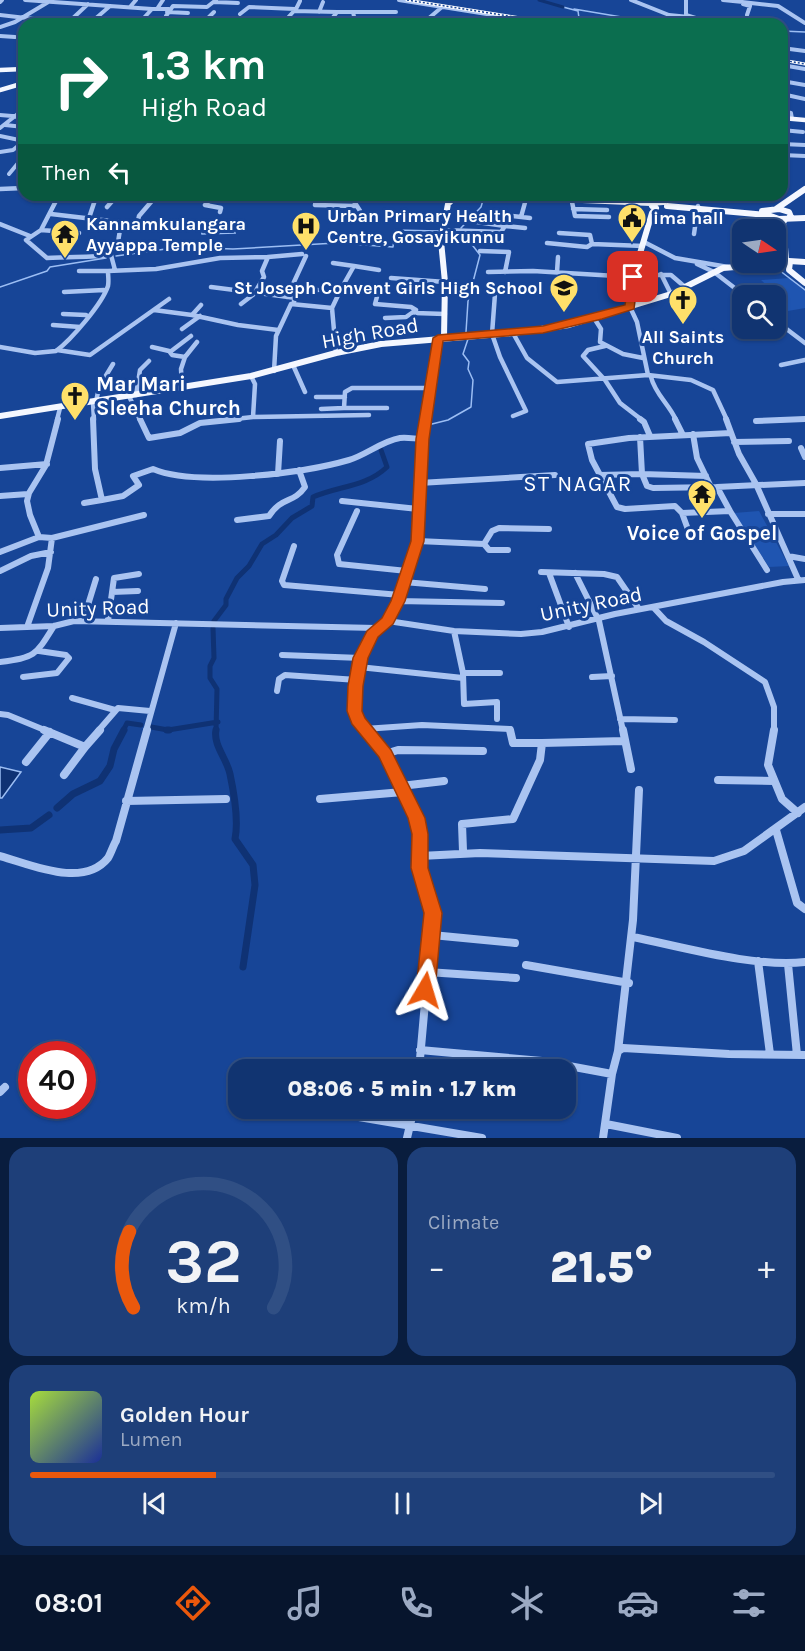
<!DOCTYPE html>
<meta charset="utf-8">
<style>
:root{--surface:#113471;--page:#1e3f79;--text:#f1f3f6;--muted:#9caac3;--line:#304f84;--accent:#ea580c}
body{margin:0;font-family:Karla,sans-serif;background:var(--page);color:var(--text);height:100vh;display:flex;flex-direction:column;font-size:22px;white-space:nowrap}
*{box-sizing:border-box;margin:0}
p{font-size:20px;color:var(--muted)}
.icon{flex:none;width:33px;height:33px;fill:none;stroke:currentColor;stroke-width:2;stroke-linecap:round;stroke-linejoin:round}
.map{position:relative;height:1138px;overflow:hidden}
.drawer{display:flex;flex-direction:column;gap:9px;padding:9px;background:#091d3e;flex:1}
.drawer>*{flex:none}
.top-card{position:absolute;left:18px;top:18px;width:770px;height:183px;border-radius:18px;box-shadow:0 2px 4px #0004,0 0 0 2px var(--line);background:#0b6e4f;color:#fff;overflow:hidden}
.needle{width:39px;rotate:103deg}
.tools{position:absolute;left:732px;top:219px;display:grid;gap:12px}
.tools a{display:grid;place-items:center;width:54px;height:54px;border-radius:12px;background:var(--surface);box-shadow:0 2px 4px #0004,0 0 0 2px var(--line);font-size:30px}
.speed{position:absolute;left:18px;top:1041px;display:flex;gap:12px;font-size:30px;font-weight:700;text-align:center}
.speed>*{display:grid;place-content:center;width:78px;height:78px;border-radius:50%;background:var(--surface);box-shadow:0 2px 4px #0004,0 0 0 2px var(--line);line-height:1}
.speed .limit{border:9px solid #d22;background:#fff;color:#111}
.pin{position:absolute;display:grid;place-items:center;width:51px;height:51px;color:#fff;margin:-26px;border-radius:12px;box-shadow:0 3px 9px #0006}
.me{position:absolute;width:66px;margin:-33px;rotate:7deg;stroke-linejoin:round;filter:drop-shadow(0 0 4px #0008)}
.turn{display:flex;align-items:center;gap:21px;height:126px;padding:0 24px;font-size:27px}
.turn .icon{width:78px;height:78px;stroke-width:2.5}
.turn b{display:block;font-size:42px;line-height:51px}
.then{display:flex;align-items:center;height:57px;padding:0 24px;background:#0003;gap:12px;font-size:22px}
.big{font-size:45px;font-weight:800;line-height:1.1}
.drawer .widget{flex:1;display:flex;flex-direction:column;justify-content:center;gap:9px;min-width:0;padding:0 21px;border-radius:18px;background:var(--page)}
.drawer .dial{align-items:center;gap:0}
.dial svg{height:156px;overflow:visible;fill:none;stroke:var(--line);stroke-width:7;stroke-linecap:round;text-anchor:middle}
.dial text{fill:var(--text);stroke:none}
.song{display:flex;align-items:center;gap:18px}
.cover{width:72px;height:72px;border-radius:9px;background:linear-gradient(135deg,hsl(80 70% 55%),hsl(230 70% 35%))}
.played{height:6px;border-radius:3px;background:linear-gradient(90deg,var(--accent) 25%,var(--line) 25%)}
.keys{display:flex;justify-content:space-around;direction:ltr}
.heat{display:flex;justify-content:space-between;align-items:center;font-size:33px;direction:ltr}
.drawer .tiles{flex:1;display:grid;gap:9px;grid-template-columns:1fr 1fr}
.widget:last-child{grid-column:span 2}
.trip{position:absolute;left:228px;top:1059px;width:348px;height:60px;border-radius:18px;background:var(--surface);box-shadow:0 2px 4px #0004,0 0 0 2px var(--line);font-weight:800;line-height:60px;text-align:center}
.menu{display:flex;height:96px;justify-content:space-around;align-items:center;background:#07152d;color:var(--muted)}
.menu .icon{width:42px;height:42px}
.menu .current{color:var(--accent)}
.menu b{font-size:27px;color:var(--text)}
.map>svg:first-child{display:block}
.green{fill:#1f55b1}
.water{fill:#0f3274;stroke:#9cbef4;stroke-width:1.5}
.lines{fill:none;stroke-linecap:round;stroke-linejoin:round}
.stream{stroke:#9cbef4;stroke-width:1.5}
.canal-far2{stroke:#0f3274;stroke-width:3}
.canal-far1{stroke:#0f3274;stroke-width:5}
.canal{stroke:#0f3274;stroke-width:7}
.minor-far3{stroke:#aac4f1;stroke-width:4}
.minor-far2{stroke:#aac4f1;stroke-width:4.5}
.minor-far1{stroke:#aac4f1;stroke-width:6}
.minor{stroke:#aac4f1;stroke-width:8}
.major-far1{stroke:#f4f7ff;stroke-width:4.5}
.major{stroke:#f4f7ff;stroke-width:6}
.rail-casing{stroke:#fff;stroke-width:3}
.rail{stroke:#174597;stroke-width:1.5;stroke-dasharray:2;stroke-linecap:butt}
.route{fill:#ea580c;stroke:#983908;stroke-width:1.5}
.labels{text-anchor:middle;stroke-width:6;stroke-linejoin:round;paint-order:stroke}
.far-poi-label{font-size:18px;font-weight:bold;fill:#fff;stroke:#174597;text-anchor:start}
.street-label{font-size:21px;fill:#fff;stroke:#174597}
.poi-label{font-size:21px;font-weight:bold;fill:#fff;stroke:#174597;text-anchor:start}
.neighbourhood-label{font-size:22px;letter-spacing:1.5px;fill:#fff;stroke:#174597}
</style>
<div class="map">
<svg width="805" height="1138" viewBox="0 0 805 1138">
<rect width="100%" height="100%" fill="#174597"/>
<!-- green -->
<path class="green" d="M789,278L805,291V308L782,312L776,305V296L768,295L763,290L771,289L761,280Z
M759,511L789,566L769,567L734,513Z"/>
<!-- water -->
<path class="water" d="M221,222L231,224L235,233L202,234L200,226Z
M0,767L21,772L2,798H0Z"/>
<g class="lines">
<!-- stream -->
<path class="stream" d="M563,7L578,11L579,18
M574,9L663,24
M782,31L805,32
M461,228L481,207L483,200
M463,233L480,255L468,301L466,332
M116,256L180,247L233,249L336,243L393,247L395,230L438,231
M775,267L805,290
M0,287L47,271L50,267L106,258
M432,424L448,420L471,407L473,380L468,369L469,362L463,354L468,339"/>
<!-- canal-far2 -->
<path class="canal-far2" d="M539,0L563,7"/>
<!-- canal-far1 -->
<path class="canal-far1" d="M214,621L226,605V599L237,578L249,566L262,544L276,535L292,518L312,506L313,497C338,486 366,487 387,467L381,450
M213,628L214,658L210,666V678L217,689L216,731
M151,727L168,730L218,722
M123,731L127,723L141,725"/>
<!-- canal -->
<path class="canal" d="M167,730H169
M216,730C213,745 227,759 230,774C234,793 239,820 235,839L253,865L255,885L243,967
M57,808L73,794L100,781L110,766L114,749L124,730
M0,830L31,828L49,815"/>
<!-- minor-far3 -->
<path class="minor-far3" d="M25,0L152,9
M399,0L550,24
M631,0L669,15L689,17
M686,0V15L702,20L705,24
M723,0L743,2
M0,2L2,0
M214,2L238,3
M742,2L778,6L805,23
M88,4L72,19H95L110,6
M743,4L750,6L747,15
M130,7L136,0
M157,9L163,0
M295,11L300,1
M167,12L188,13
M214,12L208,18L273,22
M319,12L323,2
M337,12H396
M240,14L249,7L295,9
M0,15L52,21
M95,19L142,20
M141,21L152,9H169
M177,24L166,16L173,6L207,7L216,0
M271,24L283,23L294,11L337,12L328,24
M351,24L355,21L353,12
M422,24L442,7
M495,24L497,21
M0,27L15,22L50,1
M0,36L15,37
M782,48L805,51
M782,65L805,69
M782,81L805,85
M782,94L805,99
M782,111L791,113L792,119
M0,115L24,117
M5,125L24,127
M0,128L24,109
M782,130L803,132
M0,136L24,141
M782,144L805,145
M0,152L13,150L24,141
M782,155L805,156
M9,174L24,156"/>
<!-- minor-far2 -->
<path class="minor-far2" d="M0,189L24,188
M59,195L41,230L26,240L47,258C69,256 89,258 111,255L115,270
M71,195L114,199L107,207
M214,195L205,205L221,208L220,212
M225,195L245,197
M317,195L315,205L355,206
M350,195L362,214
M443,195L466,197
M572,202L575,216L609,217
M573,209L607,210
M51,214L119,222L121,224L118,242
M504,215L530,218
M521,217L526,199
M89,218L96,197
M0,224L30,236
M137,225L139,216L157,195
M505,226L525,228
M41,230L79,233
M442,230L501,232L505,226L470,221
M559,233L590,235L592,244
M694,234L698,206
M644,242L675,258L728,267
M547,243L587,247L592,244L643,246
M480,251L509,252L505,272
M333,263L354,266L341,289
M697,264L714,272L745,296
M354,266L379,270
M79,271H108
M488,272L533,271L633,277
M557,272L558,257
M661,274L671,294
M634,275H671L685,287
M391,278L445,282
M211,287L296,298
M64,292L104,290
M495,294L492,334L500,357L526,411L513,416
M287,297L306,256
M294,301L302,290H318
M241,304L254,294L264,277L262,271L268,257L302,254
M201,305L192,315L238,325L278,330
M630,307L637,322L648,375L691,380L713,390L727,420
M332,308L341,289L375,290L378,293L375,304L411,307L416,310L406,317L385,318
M154,310L192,315
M415,313L445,314
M63,314L86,315
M594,318L601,329L600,342L623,354L643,358
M776,321L805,343
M53,325L80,327
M182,329L200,316
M513,333L527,358L557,382L648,375
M605,346L588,350L583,356L605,380L620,403L642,420
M0,347L35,353L56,351C71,340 102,304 108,286C109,281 108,276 108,271L156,269L220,258L268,257
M152,347L169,351L172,355L185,357L181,369L182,388
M57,350L90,355L169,299
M170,352L191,336
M185,357L197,342
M293,365L305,392
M781,365L805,360
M274,371L276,336L291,304L332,308L336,353
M251,376L255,384L253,417L369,415
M651,377C655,394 669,404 676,420
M136,395L140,370L149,361
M129,396L140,420
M316,397H345
M96,402L99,387L113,364
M93,403L94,420
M76,405L77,387
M387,408H344L345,392L352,388H432
M321,409L344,408
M57,420L60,408
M226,420L253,417
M426,420L438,338
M779,420L805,419"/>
<!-- minor-far1 -->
<path class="minor-far1" d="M58,419L46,465L29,493L27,501L30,515L39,537L52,538L144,515
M93,419L95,469L102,500L123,496L139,485L133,476L153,469C195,487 304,473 349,460C366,455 382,441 400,438C407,437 416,439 423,439
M140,419L149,438L180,433L200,423L239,419
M640,419L644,422L650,436
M675,419L683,435
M726,419L739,454L756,484L798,579
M756,421L805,419
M693,434L697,458L711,487
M640,437L642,474L706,476
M734,442L789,441
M801,448L805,457
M0,468L47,464
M278,474L280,441
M600,475L642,474L647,486L653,488L717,487
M419,483L555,475
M0,496L28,494
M342,501L418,509
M84,503L102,500
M357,511L337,555L339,564L407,571
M730,511L767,570
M682,513L675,506L625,509L617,507L592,460L588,444L629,438L731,433
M768,514H805
M237,520L269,516C282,496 293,504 305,487L299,470
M690,535L682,513L730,511L717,487L805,483
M418,541L484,544L489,550H508
M484,544L492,531L499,528L549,529
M294,546L282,581L284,585L400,595
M0,552L39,537
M788,556L805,559
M0,571L31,556L51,552
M541,572L604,574L617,577L639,609
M549,573L569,627
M575,573L599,621L623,731
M404,582L485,589
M112,592L138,591
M398,601L502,603
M653,607L666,621L704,642L765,682L774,707V731
M83,621L96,579
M108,621L114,578L139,574
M388,621L454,631L521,634L542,632L615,614L783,582L805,580
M27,627L48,568L52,538
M0,628L54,626L74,621L376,628
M454,631L463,673H500
M282,655L361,658
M0,662C35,658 36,655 54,626
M359,667L463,678
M463,673L464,704L497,702V719
M23,677L57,673L69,658L66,655L39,651
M592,677L612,676
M277,691L279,679L285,675L357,680
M72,698L115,710
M0,714L8,715L47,731
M620,719L675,720
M364,729L422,725L510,729V731
M98,731L118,708L150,711
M146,731L176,623
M366,731L354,711L361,658L372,634L388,621L398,601L418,541L426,419"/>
<!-- minor -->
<path class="minor" d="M44,730L85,747L100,730
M365,730L385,754L416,817L420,834L419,868L433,913L419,1070
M623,730L631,769
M774,730L768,765L782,799L798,813
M542,743L624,741
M385,754L398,750L483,751
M26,762L50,732
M64,775L85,747
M718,780L774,781
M401,786L444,781
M320,799L403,792
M126,801L226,799
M776,830L797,903L805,909
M463,851L462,824L513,819L540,760L542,743H513L510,730
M0,856C30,864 83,889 108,858C111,853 113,846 116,841L147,730
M420,856L480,853L714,861L744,851L805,807
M432,935L515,943
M633,937C683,947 756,968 805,962
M758,961L770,1054
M788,964L797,1055
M526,965L629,983
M427,972L516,978
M420,1050L542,1061L612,1074
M618,1051L633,920L639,790
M358,1070L419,1066
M0,1092L5,1087
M230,1095L238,1096
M306,1108L482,1138
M606,1124L677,1138
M407,1138L414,1108
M603,1138L612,1074L618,1051L623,1048L729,1054L805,1055"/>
<!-- major-far1 -->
<path class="major-far1" d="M0,70L24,69
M0,90L24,83
M782,118L805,120"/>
<!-- major -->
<path class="major" d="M652,206L651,203L663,202
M667,206L768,215L779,219L805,218
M776,209L805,189
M762,211L779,209L789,212L791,217
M775,219L777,222L776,260
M786,219L783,222L786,260
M776,260L784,259L790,262L789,270L805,283
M789,261L805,262
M630,307L633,277L652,213L656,208
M444,337L445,282L441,241L448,204L452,200L492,196L651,203
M0,416L251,376L336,353L381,344L513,333L569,325L671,294L723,268L775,264"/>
<!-- rail casing -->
<g class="rail-casing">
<path id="rail" d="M407,0L559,24
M550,18L600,24
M782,60L805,64"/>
</g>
<!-- rail -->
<use href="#rail" class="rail"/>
</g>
<!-- route -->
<path class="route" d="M630,275L638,277L634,309L602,319L543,333L443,341L429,439L424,541L405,601L393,624L378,637L368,658L363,686L362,711L365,718L391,750L425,818L428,834V868L442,913L435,990L432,995L425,997L419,995L416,990L424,913L411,868L412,834L408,818L379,757L352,724L347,711L348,686L353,658L367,631L382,618L391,601L411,541L416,439L433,338L438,335L543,326L625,305Z"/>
<!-- icons -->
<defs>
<g id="civic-pin" transform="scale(1.5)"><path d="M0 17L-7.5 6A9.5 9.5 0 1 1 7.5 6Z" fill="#ffe06a" stroke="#174597"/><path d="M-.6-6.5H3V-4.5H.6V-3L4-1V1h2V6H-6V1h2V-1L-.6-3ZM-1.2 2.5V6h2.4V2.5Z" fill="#111"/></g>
<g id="hospital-pin" transform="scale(1.5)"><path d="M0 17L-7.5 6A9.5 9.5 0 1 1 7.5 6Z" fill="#ffe06a" stroke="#174597"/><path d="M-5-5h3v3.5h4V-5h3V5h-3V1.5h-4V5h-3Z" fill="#111"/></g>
<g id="temple-pin" transform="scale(1.5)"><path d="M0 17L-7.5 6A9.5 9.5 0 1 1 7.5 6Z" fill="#ffe06a" stroke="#174597"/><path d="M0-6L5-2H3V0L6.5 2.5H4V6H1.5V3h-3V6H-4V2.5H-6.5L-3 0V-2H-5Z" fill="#111"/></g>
<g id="school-pin" transform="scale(1.5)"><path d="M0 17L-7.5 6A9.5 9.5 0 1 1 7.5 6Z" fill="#ffe06a" stroke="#174597"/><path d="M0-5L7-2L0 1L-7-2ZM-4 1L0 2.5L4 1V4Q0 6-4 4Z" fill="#111"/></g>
<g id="church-pin" transform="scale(1.5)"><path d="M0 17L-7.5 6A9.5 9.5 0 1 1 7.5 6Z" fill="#ffe06a" stroke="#174597"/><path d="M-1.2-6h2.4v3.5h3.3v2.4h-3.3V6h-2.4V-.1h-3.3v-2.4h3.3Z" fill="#111"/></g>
</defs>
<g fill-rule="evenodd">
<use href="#civic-pin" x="632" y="218"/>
<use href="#hospital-pin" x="306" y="226"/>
<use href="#temple-pin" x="65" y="234"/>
<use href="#school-pin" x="564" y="288"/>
<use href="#church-pin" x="683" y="300"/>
<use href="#church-pin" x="75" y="396"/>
<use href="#temple-pin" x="702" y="494"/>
</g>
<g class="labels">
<!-- far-poi labels -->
<g class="far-poi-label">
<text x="327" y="222">Urban Primary Health<tspan x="327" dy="21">Centre, Gosayikunnu</tspan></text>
<text x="653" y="224">ima hall</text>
<text x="86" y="230">Kannamkulangara<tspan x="86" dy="21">Ayyappa Temple</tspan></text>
<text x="543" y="294" text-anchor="end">St Joseph Convent Girls High School</text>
<text x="683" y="343" text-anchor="middle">All Saints<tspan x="683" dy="21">Church</tspan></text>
</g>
<!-- street labels -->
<g class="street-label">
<text transform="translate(370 333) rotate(-10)" y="7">High Road</text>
<text transform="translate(591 604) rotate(-12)" y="7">Unity Road</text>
<text transform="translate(98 608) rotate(-2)" y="7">Unity Road</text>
</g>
<!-- poi labels -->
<g class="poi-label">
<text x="96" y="391">Mar Mari<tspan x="96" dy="24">Sleeha Church</tspan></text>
<text x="702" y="540" text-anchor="middle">Voice of Gospel</text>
</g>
<!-- neighbourhood labels -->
<g class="neighbourhood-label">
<text x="578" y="491">ST NAGAR</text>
</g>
</g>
</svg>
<div class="tools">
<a><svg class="needle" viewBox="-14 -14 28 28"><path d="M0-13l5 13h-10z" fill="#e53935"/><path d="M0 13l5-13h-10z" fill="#9caac3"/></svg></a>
<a><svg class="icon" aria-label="search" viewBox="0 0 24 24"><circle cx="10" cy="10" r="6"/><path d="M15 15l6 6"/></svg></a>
</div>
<div class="speed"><div class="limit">40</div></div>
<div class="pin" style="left:633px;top:277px;background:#d93025"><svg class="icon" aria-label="arrive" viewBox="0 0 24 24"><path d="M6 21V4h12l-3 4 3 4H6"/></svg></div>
<svg class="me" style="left:425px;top:990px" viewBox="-20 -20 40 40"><path d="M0-17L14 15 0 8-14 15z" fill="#ea580c" stroke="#fff" stroke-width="4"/></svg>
<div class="trip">08:06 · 5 min · 1.7 km</div>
<div class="top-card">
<div class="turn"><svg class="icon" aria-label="right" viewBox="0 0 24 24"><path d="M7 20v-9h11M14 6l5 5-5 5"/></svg><div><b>1.3 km</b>High Road</div></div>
<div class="then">Then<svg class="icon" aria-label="left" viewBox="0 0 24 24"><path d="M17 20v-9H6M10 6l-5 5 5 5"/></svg></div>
</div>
</div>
<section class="drawer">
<div class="tiles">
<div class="widget dial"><svg viewBox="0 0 100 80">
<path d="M14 69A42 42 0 1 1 86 69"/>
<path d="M14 69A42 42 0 0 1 12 30" stroke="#ea580c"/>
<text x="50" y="56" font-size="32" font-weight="700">32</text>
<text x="50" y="72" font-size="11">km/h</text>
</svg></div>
<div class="widget"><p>Climate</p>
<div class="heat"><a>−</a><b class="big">21.5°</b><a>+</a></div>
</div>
<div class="widget">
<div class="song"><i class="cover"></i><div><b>Golden Hour</b><p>Lumen</p></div></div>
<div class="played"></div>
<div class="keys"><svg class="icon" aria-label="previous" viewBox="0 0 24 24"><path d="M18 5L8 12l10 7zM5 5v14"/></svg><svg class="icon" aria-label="pause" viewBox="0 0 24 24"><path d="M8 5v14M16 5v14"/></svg><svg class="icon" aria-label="next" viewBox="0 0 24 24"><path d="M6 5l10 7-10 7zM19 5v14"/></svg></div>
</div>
</div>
</section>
<nav class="menu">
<b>08:01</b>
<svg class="icon current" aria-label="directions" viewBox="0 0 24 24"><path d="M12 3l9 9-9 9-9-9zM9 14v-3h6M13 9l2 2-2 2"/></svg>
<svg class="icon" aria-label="music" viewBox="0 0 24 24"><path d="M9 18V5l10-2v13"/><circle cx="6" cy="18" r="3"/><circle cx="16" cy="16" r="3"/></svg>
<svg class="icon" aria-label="phone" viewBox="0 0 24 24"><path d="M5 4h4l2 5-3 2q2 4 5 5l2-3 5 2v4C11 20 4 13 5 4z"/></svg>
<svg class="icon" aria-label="climate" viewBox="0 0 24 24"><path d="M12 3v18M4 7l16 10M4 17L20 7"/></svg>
<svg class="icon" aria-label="car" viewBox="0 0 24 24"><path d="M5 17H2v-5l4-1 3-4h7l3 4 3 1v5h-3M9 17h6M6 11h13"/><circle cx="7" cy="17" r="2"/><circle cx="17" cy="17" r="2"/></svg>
<svg class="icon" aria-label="filters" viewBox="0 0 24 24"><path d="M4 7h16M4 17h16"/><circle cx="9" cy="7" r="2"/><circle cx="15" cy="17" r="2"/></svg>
</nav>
